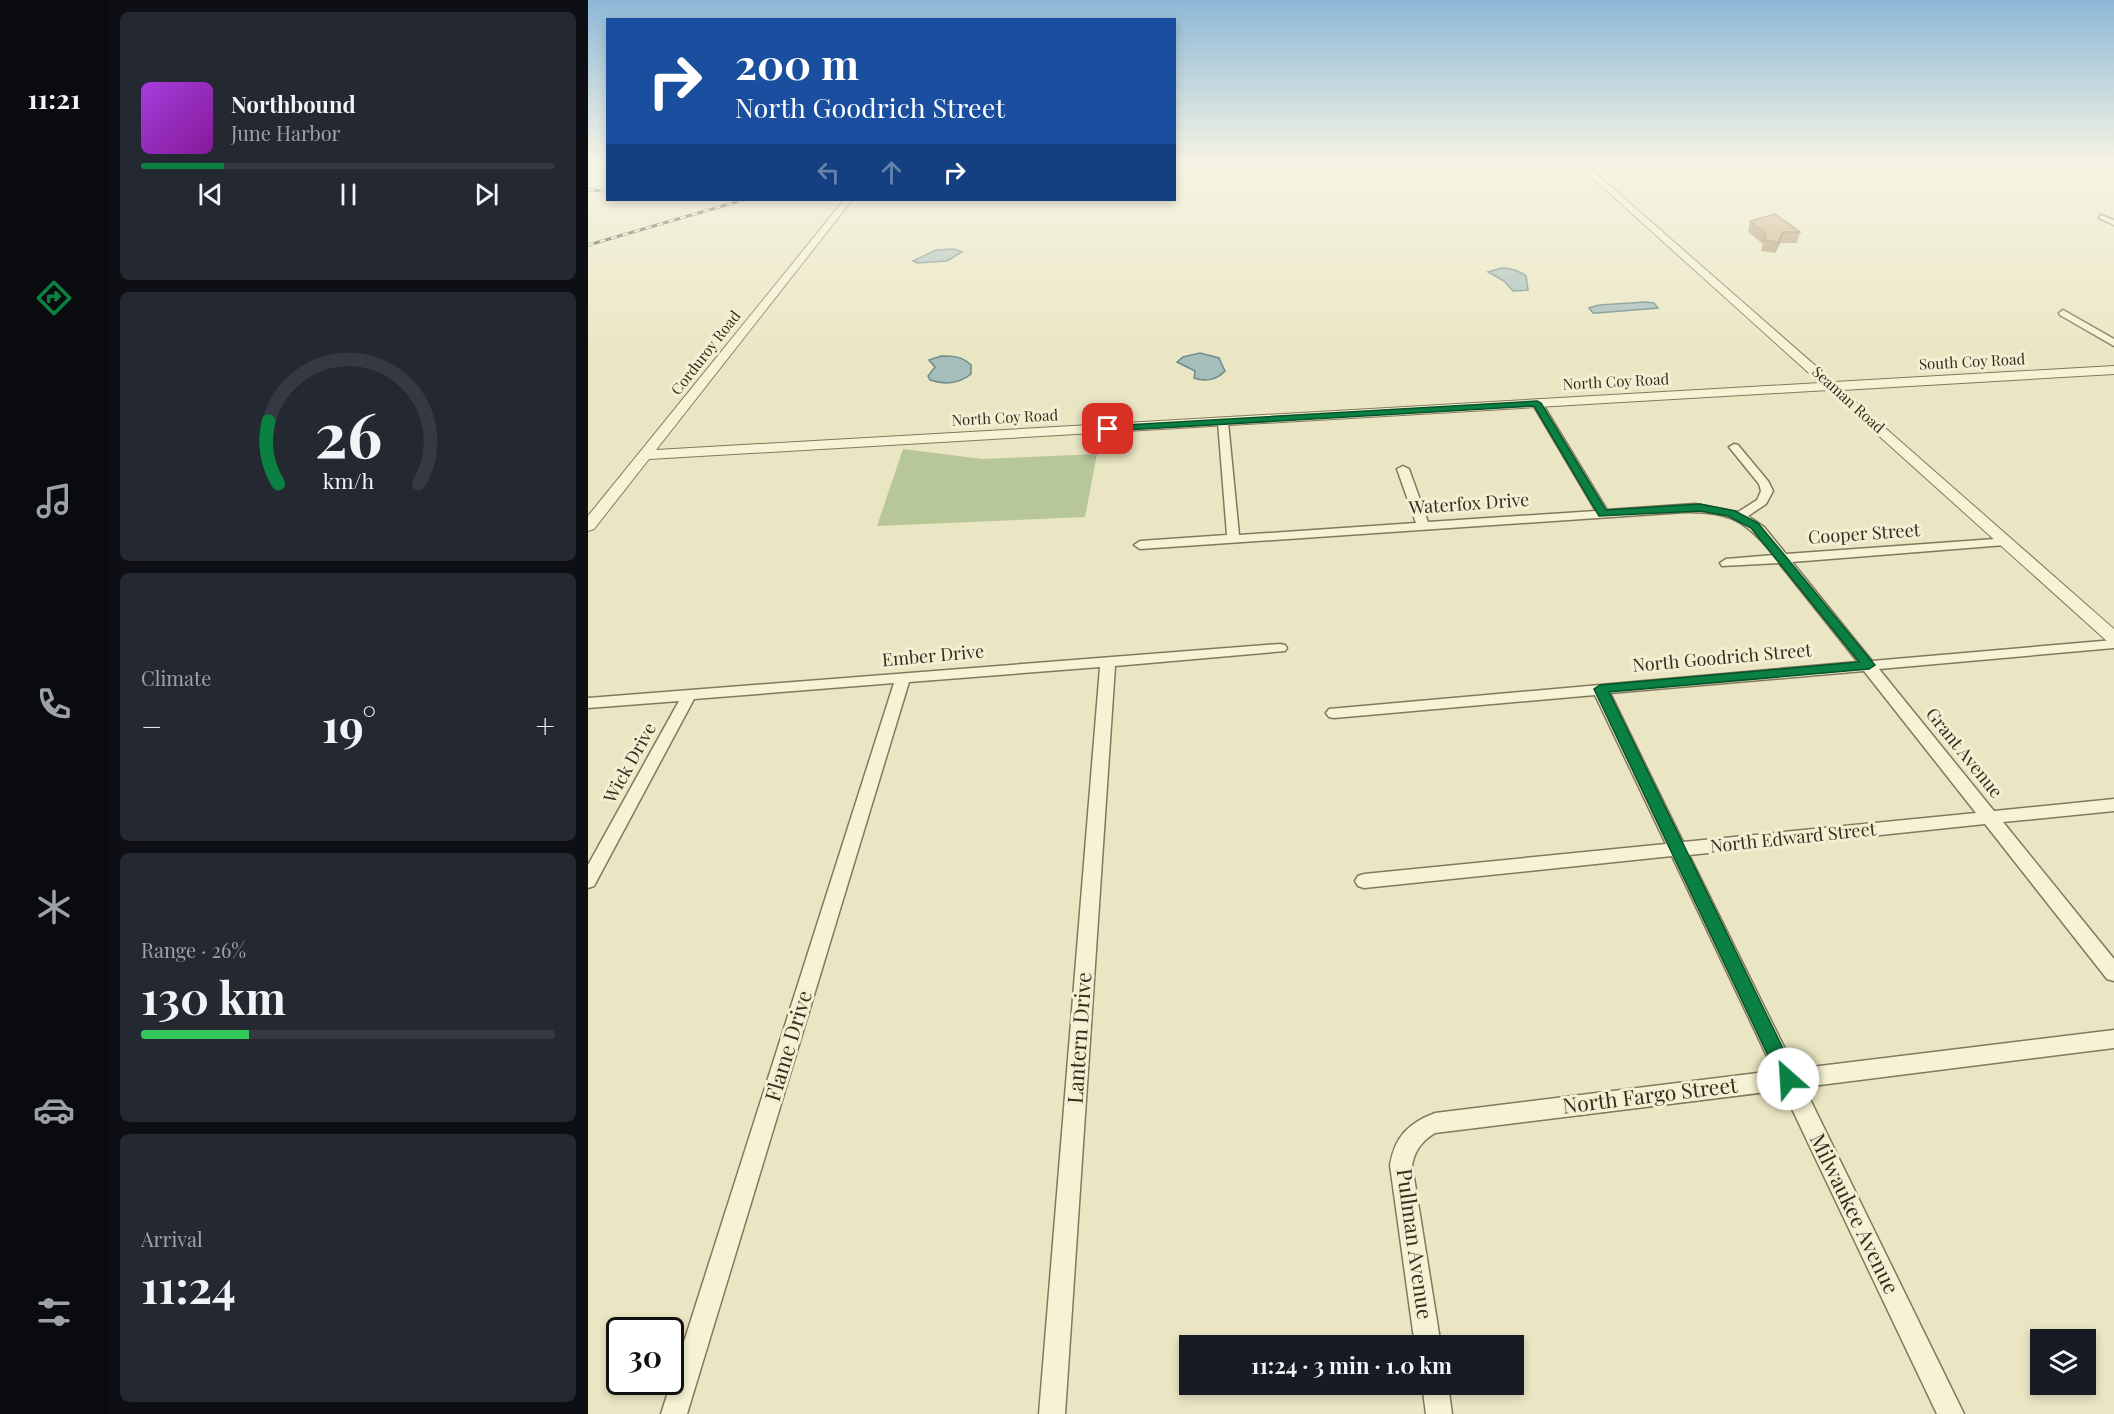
<!DOCTYPE html>
<meta charset="utf-8">
<style>
:root{--surface:#171b24;--page:#242831;--text:#f1f3f6;--muted:#9ea1a6;--line:#363941;--accent:#0b8043}
body{margin:0;font-family:"Playfair Display",serif;background:var(--page);color:var(--text);height:100vh;display:flex;flex-direction:column;font-size:22px;white-space:nowrap}
*{box-sizing:border-box;margin:0}
p{font-size:20px;color:var(--muted)}
.icon{flex:none;width:33px;height:33px;fill:none;stroke:currentColor;stroke-width:2;stroke-linecap:round;stroke-linejoin:round}
.map{position:relative;flex:1;overflow:hidden}
.drawer{display:flex;flex-direction:column;gap:12px;padding:12px;background:#0d0f14;width:480px}
.drawer>*{flex:none}
.banner{position:absolute;left:18px;top:18px;width:570px;height:183px;border-radius:0px;box-shadow:0 3px 9px #0003;background:#1a4fa0;color:#fff;overflow:hidden}
.fabs{position:absolute;left:1442px;top:1329px;display:grid;gap:12px}
.fabs a{display:grid;place-items:center;width:66px;height:66px;border-radius:0px;background:var(--surface);box-shadow:0 3px 9px #0003;font-size:30px}
.speed{position:absolute;left:18px;top:1317px;display:flex;gap:12px;font-size:30px;font-weight:700;text-align:center}
.speed>*{display:grid;place-content:center;width:78px;height:78px;border-radius:50%;background:var(--surface);box-shadow:0 3px 9px #0003;line-height:1}
.speed .limit{border:3px solid #111;border-radius:9px;background:#fff;color:#111}
.pin{position:absolute;display:grid;place-items:center;width:51px;height:51px;color:#fff;margin:-26px;border-radius:12px;box-shadow:0 3px 9px #0006}
.me{position:absolute;width:66px;margin:-33px;rotate:334deg;stroke-linejoin:round;filter:drop-shadow(0 0 4px #0008)}
.turn{display:flex;align-items:center;gap:21px;height:126px;padding:0 30px;font-size:27px}
.turn .icon{width:78px;height:78px;stroke-width:2.5}
.turn b{display:block;font-size:42px;line-height:51px}
.lanes{display:flex;align-items:center;height:57px;padding:0 30px;background:#0003;justify-content:center;gap:30px;direction:ltr}
.lanes .off{opacity:.35}
.big{font-size:45px;font-weight:700;line-height:1.1}
.drawer .widget{flex:1;display:flex;flex-direction:column;justify-content:center;gap:9px;min-width:0;padding:0 21px;border-radius:9px;background:var(--page)}
.drawer .dial{align-items:center;gap:0}
.dial svg{height:156px;overflow:visible;fill:none;stroke:var(--line);stroke-width:7;stroke-linecap:round;text-anchor:middle}
.dial text{fill:var(--text);stroke:none}
.song{display:flex;align-items:center;gap:18px}
.cover{width:72px;height:72px;border-radius:9px;background:linear-gradient(135deg,hsl(280 70% 55%),hsl(290 70% 35%))}
.played{height:6px;border-radius:3px;background:linear-gradient(90deg,var(--accent) 20%,var(--line) 20%)}
.keys{display:flex;justify-content:space-around;direction:ltr}
.heat{display:flex;justify-content:space-between;align-items:center;font-size:33px;direction:ltr}
.charge{height:9px;border-radius:4px;background:linear-gradient(90deg,#34c759 26%,var(--line) 0)}
.trip{position:absolute;left:591px;top:1335px;width:345px;height:60px;border-radius:0px;background:var(--surface);box-shadow:0 3px 9px #0003;font-weight:700;line-height:60px;text-align:center}
main{display:flex;flex:1;min-height:0}
.tabs{display:flex;flex-direction:column;width:108px;justify-content:space-around;align-items:center;background:#090b0e;color:var(--muted)}
.tabs .icon{width:42px;height:42px}
.tabs .current{color:var(--accent)}
.tabs b{font-size:27px;color:var(--text)}
.map>svg:first-child{display:block}
.green{fill:#b8c798}
.water{fill:#a5bdbb;stroke:#6d8a89;stroke-width:1.5}
.lines{fill:none;stroke-linecap:round;stroke-linejoin:round}
.minor-casing{stroke:#83785b;stroke-width:3}
.tertiary-casing{stroke:#83785b;stroke-width:2}
.minor{fill:#f6f2d5;fill-rule:evenodd}
.tertiary{fill:#f6f2d5;fill-rule:evenodd}
.rail-casing{stroke:#342d1e;stroke-width:3}
.rail{stroke:#f2efd2;stroke-width:2;stroke-dasharray:6;stroke-linecap:butt}
.wall{fill:#a9906b}
.shaded-wall{fill:#8a7657}
.building{fill:#c5a87c;stroke:#8a7657;stroke-width:1.5}
.route{fill:#0b8043;stroke:#07532c;stroke-width:1.5}
.labels{text-anchor:middle;stroke-width:6;stroke-linejoin:round;paint-order:stroke}
.far-street-label{font-size:15px;fill:#342d1e;stroke:#f2efd2}
.street-label{font-size:18px;fill:#342d1e;stroke:#f2efd2}
.near-street-label{font-size:21px;fill:#342d1e;stroke:#f2efd2}
</style>
<main>
<nav class="tabs">
<b>11:21</b>
<svg class="icon current" aria-label="directions" viewBox="0 0 24 24"><path d="M12 3l9 9-9 9-9-9zM9 14v-3h6M13 9l2 2-2 2"/></svg>
<svg class="icon" aria-label="music" viewBox="0 0 24 24"><path d="M9 18V5l10-2v13"/><circle cx="6" cy="18" r="3"/><circle cx="16" cy="16" r="3"/></svg>
<svg class="icon" aria-label="phone" viewBox="0 0 24 24"><path d="M5 4h4l2 5-3 2q2 4 5 5l2-3 5 2v4C11 20 4 13 5 4z"/></svg>
<svg class="icon" aria-label="climate" viewBox="0 0 24 24"><path d="M12 3v18M4 7l16 10M4 17L20 7"/></svg>
<svg class="icon" aria-label="car" viewBox="0 0 24 24"><path d="M5 17H2v-5l4-1 3-4h7l3 4 3 1v5h-3M9 17h6M6 11h13"/><circle cx="7" cy="17" r="2"/><circle cx="17" cy="17" r="2"/></svg>
<svg class="icon" aria-label="filters" viewBox="0 0 24 24"><path d="M4 7h16M4 17h16"/><circle cx="9" cy="7" r="2"/><circle cx="15" cy="17" r="2"/></svg>
</nav>
<section class="drawer">
<div class="widget">
<div class="song"><i class="cover"></i><div><b>Northbound</b><p>June Harbor</p></div></div>
<div class="played"></div>
<div class="keys"><svg class="icon" aria-label="previous" viewBox="0 0 24 24"><path d="M18 5L8 12l10 7zM5 5v14"/></svg><svg class="icon" aria-label="pause" viewBox="0 0 24 24"><path d="M8 5v14M16 5v14"/></svg><svg class="icon" aria-label="next" viewBox="0 0 24 24"><path d="M6 5l10 7-10 7zM19 5v14"/></svg></div>
</div>
<div class="widget dial"><svg viewBox="0 0 100 80">
<path d="M14 69A42 42 0 1 1 86 69"/>
<path d="M14 69A42 42 0 0 1 9 37" stroke="#0b8043"/>
<text x="50" y="56" font-size="32" font-weight="700">26</text>
<text x="50" y="72" font-size="11">km/h</text>
</svg></div>
<div class="widget"><p>Climate</p>
<div class="heat"><a>−</a><b class="big">19°</b><a>+</a></div>
</div>
<div class="widget"><p>Range · 26%</p><b class="big">130 km</b><div class="charge"></div></div>
<div class="widget"><p>Arrival</p><b class="big">11:24</b></div>
</section>
<div class="map">
<svg width="1526" height="1414" viewBox="0 0 1526 1414">
<rect width="100%" height="100%" fill="#eae6c3"/>
<!-- green -->
<path class="green" d="M1292,163H1384L1396,168L1308,171Z
M315,449L394,459L509,454L497,517L289,526Z"/>
<!-- water -->
<path class="water" d="M366,249L374,252L359,261L329,263L325,261L348,250Z
M913,268C923,268 930,270 938,276L940,290L925,291L916,281L900,272Z
M1058,302L1066,303L1070,308L1009,313H1005L1001,308L1011,305Z
M612,353L631,358L637,371C629,380 617,382 606,378L607,371L589,362L595,357Z
M353,356C365,356 374,356 383,365V374C371,384 357,385 342,380L340,376L347,367L341,360Z"/>
<g class="lines">
<!-- minor casing -->
<g class="minor-casing">
<path id="minor" d="M1513,215L1526,220V225L1511,218Z
M1475,310L1526,339V346L1472,315L1471,313Z
M949,400L954,403L1019,510L1107,504L1150,512L1169,500L1173,491L1171,484L1141,447L1146,444L1150,445L1180,481L1185,491L1178,504L1160,516L1176,527L1198,554L1421,538V544L1417,545L1204,562L1284,661L1526,640V648L1291,669L1406,811L1526,799V811L1415,822L1526,959V981L1519,979L1397,824L1101,855L1207,1069L1526,1030V1048L1216,1087L1376,1414H1349L1195,1090L847,1133C834,1141 827,1150 824,1165L853,1346H827L802,1165C807,1136 821,1123 847,1113L1186,1071L1084,856L776,888L770,886L767,881L770,876L776,874L1078,844L1007,695L746,718L741,717L738,713L741,709L1270,662L1191,563L1134,566L1132,563L1138,559L1186,555C1158,521 1142,511 1097,512L552,549L546,545L552,541L639,535L630,422L635,419L640,422L651,535L828,523L809,469L815,466L821,469L840,522L1008,511L944,403ZM1276,671L1388,813L1095,842L1022,693Z
M692,644L697,645L699,648L697,651L527,666L477,1414H451L512,667L321,682L99,1414H73L306,683L106,699L6,886L0,888V865L91,701L0,708V698Z
M834,1384H860L864,1414H838Z"/>
</g>
<!-- tertiary casing -->
<g class="tertiary-casing">
<path id="tertiary" d="M988,163H996L1246,382L1526,366V374L1254,390L1526,629V643L1520,642L1240,390L61,459L6,529L0,531V516L256,200H264L68,450L1232,383Z"/>
</g>
<!-- minor -->
<use href="#minor" class="minor"/>
<!-- tertiary -->
<use href="#tertiary" class="tertiary"/>
<!-- rail casing -->
<g class="rail-casing">
<path id="rail" d="M0,190L20,191
M0,245L155,200"/>
</g>
<!-- rail -->
<use href="#rail" class="rail"/>
</g>
<!-- wall -->
<path class="wall" d="M1162,221L1212,232L1209,243H1192L1187,253L1173,251L1175,244L1160,232Z"/>
<!-- shaded-wall -->
<path class="shaded-wall" d="M1195,232L1192,243L1187,253L1190,242Z"/>
<!-- building -->
<path class="building" d="M1187,214L1212,232H1195L1190,242L1176,240L1178,234L1162,221Z"/>
<!-- sky -->
<linearGradient id="sky" x2="0" y2="1"><stop stop-color="#8db8d6"/><stop offset="0.45" stop-color="#f6f4e4"/><stop offset="1" stop-color="#f6f4e4" stop-opacity="0"/></linearGradient>
<rect width="1526" height="361" fill="url(#sky)"/>
<!-- route -->
<path class="route" d="M949,401L953,403L1018,510L1112,504L1147,511L1170,523L1287,665L1281,669L1021,692L1207,1073L1210,1079L1207,1085L1200,1088L1194,1085L1006,689L1012,685L1271,662L1163,528L1140,516L1112,511L1011,516L946,406L520,431L515,429L520,426Z"/>
<g class="labels">
<!-- far-street labels -->
<g class="far-street-label">
<text transform="translate(118 353) rotate(-52)" y="5">Corduroy Road</text>
<text transform="translate(1384 362) rotate(-3)" y="5">South Coy Road</text>
<text transform="translate(1028 382) rotate(-3)" y="5">North Coy Road</text>
<text transform="translate(1260 400) rotate(42)" y="5">Seaman Road</text>
<text transform="translate(417 418) rotate(-3)" y="5">North Coy Road</text>
</g>
<!-- street labels -->
<g class="street-label">
<text transform="translate(881 504) rotate(-4)" y="6">Waterfox Drive</text>
<text transform="translate(1276 534) rotate(-4)" y="6">Cooper Street</text>
<text transform="translate(345 656) rotate(-5)" y="6">Ember Drive</text>
<text transform="translate(1134 658) rotate(-5)" y="6">North Goodrich Street</text>
<text transform="translate(1376 753) rotate(51)" y="6">Grant Avenue</text>
<text transform="translate(42 763) rotate(-61)" y="6">Wick Drive</text>
<text transform="translate(1205 838) rotate(-6)" y="6">North Edward Street</text>
</g>
<!-- near-street labels -->
<g class="near-street-label">
<text transform="translate(492 1038) rotate(-86)" y="7">Lantern Drive</text>
<text transform="translate(201 1046) rotate(-73)" y="7">Flame Drive</text>
<text transform="translate(1062 1096) rotate(-7)" y="7">North Fargo Street</text>
<text transform="translate(1266 1214) rotate(64)" y="7">Milwaukee Avenue</text>
<text transform="translate(826 1244) rotate(82)" y="7">Pullman Avenue</text>
</g>
</g>
</svg>
<div class="fabs">
<a><svg class="icon" aria-label="layers" viewBox="0 0 24 24"><path d="M12 4l9 5-9 5-9-5zM3 14l9 5 9-5"/></svg></a>
</div>
<div class="speed"><div class="limit">30</div></div>
<div class="pin" style="left:520px;top:429px;background:#d93025"><svg class="icon" aria-label="arrive" viewBox="0 0 24 24"><path d="M6 21V4h12l-3 4 3 4H6"/></svg></div>
<svg class="me" style="left:1200px;top:1079px" viewBox="-20 -20 40 40"><circle r="19" fill="#fff"/><path d="M0-13L10 11 0 6-10 11z" fill="#0b8043"/></svg>
<div class="trip">11:24 · 3 min · 1.0 km</div>
<div class="banner">
<div class="turn"><svg class="icon" aria-label="right" viewBox="0 0 24 24"><path d="M7 20v-9h11M14 6l5 5-5 5"/></svg><div><b>200 m</b>North Goodrich Street</div></div>
<div class="lanes"><svg class="icon off" aria-label="left" viewBox="0 0 24 24"><path d="M17 20v-9H6M10 6l-5 5 5 5"/></svg><svg class="icon off" aria-label="ahead" viewBox="0 0 24 24"><path d="M12 20V5M6 11l6-6 6 6"/></svg><svg class="icon" aria-label="right" viewBox="0 0 24 24"><path d="M7 20v-9h11M14 6l5 5-5 5"/></svg></div>
</div>
</div>
</main>
